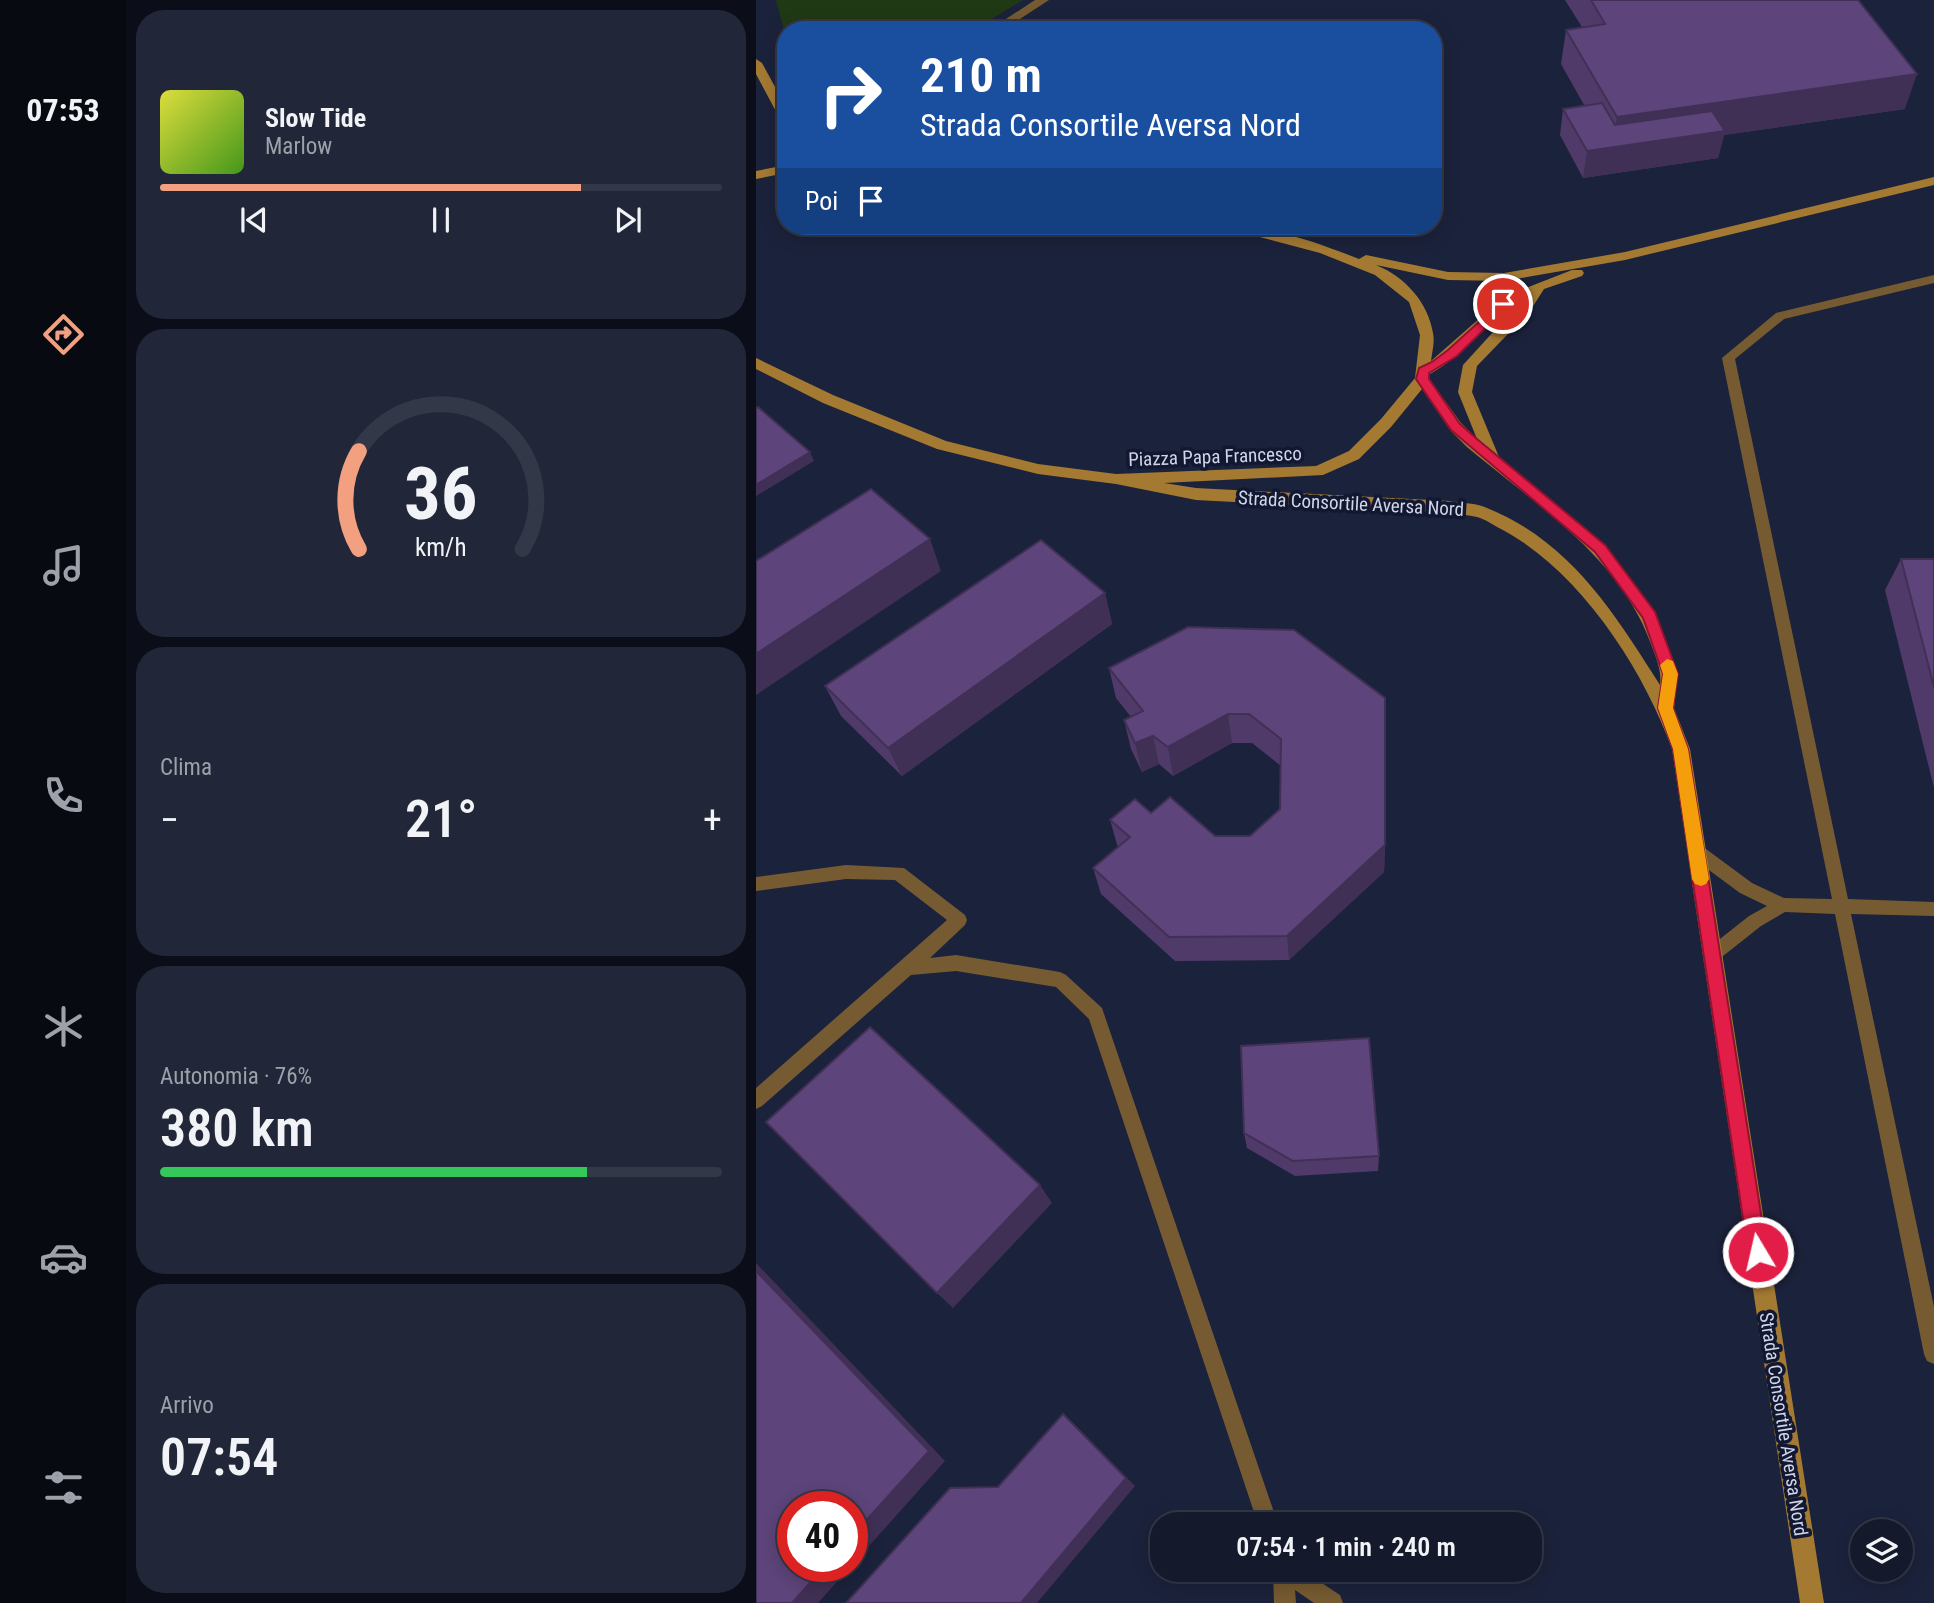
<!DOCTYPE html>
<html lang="it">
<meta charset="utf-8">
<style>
:root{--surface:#141a2c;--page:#212738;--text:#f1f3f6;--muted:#9da1a9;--line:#333848;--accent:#f2a07f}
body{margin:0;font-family:"Roboto Condensed",sans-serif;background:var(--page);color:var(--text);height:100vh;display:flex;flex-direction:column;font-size:26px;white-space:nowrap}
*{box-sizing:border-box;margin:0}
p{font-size:23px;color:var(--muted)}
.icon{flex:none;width:38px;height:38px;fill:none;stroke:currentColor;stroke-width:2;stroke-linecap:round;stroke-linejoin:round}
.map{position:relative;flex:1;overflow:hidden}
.sheet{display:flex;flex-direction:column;gap:10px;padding:10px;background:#0b0e18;width:630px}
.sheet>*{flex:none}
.guide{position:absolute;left:21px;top:21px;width:665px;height:214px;border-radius:28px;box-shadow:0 4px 18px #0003,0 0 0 2px var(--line);background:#1a4fa0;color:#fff;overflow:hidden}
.fabs{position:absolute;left:1094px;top:1519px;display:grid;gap:14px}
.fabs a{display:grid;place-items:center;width:63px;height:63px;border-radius:50%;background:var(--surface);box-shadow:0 4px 18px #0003,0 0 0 2px var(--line);font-size:35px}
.speed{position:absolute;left:21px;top:1491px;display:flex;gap:14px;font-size:35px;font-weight:700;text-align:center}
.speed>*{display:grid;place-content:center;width:91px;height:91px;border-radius:50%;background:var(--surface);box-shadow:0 4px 18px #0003,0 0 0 2px var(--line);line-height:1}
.speed .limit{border:10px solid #d22;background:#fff;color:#111}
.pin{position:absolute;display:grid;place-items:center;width:60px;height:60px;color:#fff;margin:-30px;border:4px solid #fff;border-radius:50%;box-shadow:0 2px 7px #0007}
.me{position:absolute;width:77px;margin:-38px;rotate:351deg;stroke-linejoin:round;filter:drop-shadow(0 0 5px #0008)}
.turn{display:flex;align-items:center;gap:24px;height:147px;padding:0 28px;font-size:32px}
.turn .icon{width:91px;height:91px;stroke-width:2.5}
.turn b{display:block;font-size:49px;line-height:60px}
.then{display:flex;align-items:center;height:66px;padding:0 28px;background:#0003;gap:14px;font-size:26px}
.big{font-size:52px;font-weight:600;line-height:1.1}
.sheet .tile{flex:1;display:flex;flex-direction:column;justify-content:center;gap:10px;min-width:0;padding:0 24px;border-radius:28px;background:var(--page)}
.sheet .dial{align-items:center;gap:0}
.dial svg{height:182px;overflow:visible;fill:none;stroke:var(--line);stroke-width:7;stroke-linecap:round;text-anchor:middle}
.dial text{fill:var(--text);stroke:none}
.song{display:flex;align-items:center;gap:21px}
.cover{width:84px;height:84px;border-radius:10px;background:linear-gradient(135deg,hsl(60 70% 55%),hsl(100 70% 35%))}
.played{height:7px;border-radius:4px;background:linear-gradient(90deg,var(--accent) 75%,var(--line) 75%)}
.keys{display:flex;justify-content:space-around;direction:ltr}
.heat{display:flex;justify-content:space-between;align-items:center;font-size:38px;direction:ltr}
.charge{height:10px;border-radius:5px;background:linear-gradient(90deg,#34c759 76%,var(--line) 0)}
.trip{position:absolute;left:394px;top:1512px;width:392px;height:70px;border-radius:28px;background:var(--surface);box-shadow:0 4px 18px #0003,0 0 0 2px var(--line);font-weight:600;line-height:70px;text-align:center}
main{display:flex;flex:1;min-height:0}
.menu{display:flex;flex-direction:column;width:126px;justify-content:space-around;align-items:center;background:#080a12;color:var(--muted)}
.menu .icon{width:49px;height:49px}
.menu .selected{color:var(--accent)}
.menu b{font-size:32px;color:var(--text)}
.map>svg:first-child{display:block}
.green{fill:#203915}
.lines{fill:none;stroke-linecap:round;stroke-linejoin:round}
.lane{fill:#765b32;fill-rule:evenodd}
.street{fill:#765b32;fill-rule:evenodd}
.secondary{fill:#a47a33;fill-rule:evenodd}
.wall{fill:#503a69}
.shaded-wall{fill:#413055}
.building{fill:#5d447a;stroke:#413055;stroke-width:2}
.route{fill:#e11d48;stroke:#92132f;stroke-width:2}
.slow{fill:#f59e0b}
.labels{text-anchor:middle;stroke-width:7;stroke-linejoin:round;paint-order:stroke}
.street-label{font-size:19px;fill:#d0d5e7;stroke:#121831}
</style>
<main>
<nav class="menu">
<b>07:53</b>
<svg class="icon selected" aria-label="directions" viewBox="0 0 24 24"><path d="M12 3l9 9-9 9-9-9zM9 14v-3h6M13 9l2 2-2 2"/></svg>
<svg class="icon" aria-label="music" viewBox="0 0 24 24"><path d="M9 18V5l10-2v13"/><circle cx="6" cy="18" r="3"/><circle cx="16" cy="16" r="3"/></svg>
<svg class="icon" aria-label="phone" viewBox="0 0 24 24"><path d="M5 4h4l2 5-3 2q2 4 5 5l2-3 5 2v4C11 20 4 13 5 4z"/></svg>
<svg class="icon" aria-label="climate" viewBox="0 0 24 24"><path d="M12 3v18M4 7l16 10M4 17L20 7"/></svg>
<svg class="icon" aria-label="car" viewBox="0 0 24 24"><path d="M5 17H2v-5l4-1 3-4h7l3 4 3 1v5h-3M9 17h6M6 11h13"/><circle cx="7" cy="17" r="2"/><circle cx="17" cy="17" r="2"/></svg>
<svg class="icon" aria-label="filters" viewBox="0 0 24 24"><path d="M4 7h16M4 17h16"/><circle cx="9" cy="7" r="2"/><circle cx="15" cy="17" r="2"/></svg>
</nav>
<section class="sheet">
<div class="tile">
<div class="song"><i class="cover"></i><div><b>Slow Tide</b><p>Marlow</p></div></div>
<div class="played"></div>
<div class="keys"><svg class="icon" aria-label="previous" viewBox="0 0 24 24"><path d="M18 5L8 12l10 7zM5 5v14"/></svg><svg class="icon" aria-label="pause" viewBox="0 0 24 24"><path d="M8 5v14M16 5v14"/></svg><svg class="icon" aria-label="next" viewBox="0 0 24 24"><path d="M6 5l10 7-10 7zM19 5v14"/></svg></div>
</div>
<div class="tile dial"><svg viewBox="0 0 100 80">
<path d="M14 69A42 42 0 1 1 86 69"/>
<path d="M14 69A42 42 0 0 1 14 26" stroke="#f2a07f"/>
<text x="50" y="56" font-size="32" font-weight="700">36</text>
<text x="50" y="72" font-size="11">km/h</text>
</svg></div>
<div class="tile"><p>Clima</p>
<div class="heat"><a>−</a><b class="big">21°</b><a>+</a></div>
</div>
<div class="tile"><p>Autonomia · 76%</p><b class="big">380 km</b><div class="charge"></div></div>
<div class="tile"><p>Arrivo</p><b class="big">07:54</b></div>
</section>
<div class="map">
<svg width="1178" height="1603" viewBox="0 0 1178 1603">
<rect width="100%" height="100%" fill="#1b223b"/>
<!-- green -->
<path class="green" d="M20,0H267L217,30H30V38Z"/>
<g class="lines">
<!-- lane -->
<path class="lane" d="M1178,275V283L1028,319L979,359L1092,899L1178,902V916L1095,914L1178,1307V1364L1171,1361L1168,1354L1079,914L1029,912L1005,926L962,960L956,963L950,960L948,955L950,950L993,916L1011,906L984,893L934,856L932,851L934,846L940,844L946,846L996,883L1028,898L1076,899L966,358L1020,313Z
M90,865L148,868L209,915L211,920L209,925L174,958L200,955L304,972L310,975L346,1008L522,1524H502L333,1019L300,987L200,971L155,975L6,1106L0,1109V1088L191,920L139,880L90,879L0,891V877Z
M517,1570H546L584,1595L587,1603H558L539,1590L540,1603H518Z"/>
<!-- street -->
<path class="street" d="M279,0H293L247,30H233Z"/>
<!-- secondary -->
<path class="secondary" d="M0,59L6,63L30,107V123L24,119L0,74Z
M30,165V173L0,179V171Z
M1178,177V185L869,260L748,281L692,280L620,265C649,277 672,302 677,333C679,342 676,352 675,361L749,296L816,270H826L828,273L826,276L788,289L774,311L721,366L716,392L743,457L849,545L899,612L922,674L918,708L934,749L1068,1603H1044L916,749C887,668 823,570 745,529C737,525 729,519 721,517C712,515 703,514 694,513L440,500L360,484L282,474L181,449L67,403L0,369V358L77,395L190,441L282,464L360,474L560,466L593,451L625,419L659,378L664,335L653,302L619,275L564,253L474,229L473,226C516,226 563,243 603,259L610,255L692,272L748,273L869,252ZM769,297L707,365L702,392L721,439L705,423L673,379L674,374C711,354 733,316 769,297ZM666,389L695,431L711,447C779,504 864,557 895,644C900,658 906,670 904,685C859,614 814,541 731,508C720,503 706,503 694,501L440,488L408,483L567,475L603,459L635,427Z"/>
</g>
<!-- wall -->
<path class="wall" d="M809,0H1102L1149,109L968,135L962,158L827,178L804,135L807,109L828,105L805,64L810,30L826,27Z
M1145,559H1178V788L1129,590Z
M349,593L356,624L146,776L85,716L69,686Z
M432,627L629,845L628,872L533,960L419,961L345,894L337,868L362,848L354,820L395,813L459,836H494L524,809L525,766L496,743H476L417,776L403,764L386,772L375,749L368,720L375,717L360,698L353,668Z
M488,1133L623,1156L622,1171L539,1176L491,1148Z"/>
<!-- shaded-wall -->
<path class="shaded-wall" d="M1161,74L1149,109L968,135L962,158L827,178L831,151L855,147L861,117Z
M54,452L58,461L0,496V485Z
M174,539L185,571L0,695V654Z
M349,593L356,624L146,776L132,748Z
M472,714L476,743L417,776L412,747Z
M397,736L403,764L386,772L379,743Z
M629,845L628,872L533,960L531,936Z
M284,1185L296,1203L197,1308L181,1293Z
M0,1263L189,1461L96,1565V1536L0,1271Z
M318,1424L379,1486L281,1603H265Z
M69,1566H95L62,1603H36Z"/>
<!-- building -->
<path class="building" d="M835,0H1102L1161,74L861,117L810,30L849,24Z
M846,103L859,125L956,111L969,131L831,151L807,109Z
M2,407L54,452L0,485V408Z
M115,489L174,539L0,654V561Z
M285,540L349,593L132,748L69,686Z
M1145,559H1178V687Z
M432,627L538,630L629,698V845L531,936L413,937L337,868L374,837L354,820L379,799L395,813L414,797L459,836H494L524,809L525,739L493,714H472L412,747L397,736L379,743L368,720L387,711L353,668Z
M114,1027L284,1185L181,1293L10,1122Z
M613,1038L623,1156L537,1161L488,1133L485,1046Z
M0,1271L173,1451L96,1536V1507H37V1566H69L36,1603H0Z
M307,1414L370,1478L265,1603H90L194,1488L242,1487Z"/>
<!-- route -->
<path class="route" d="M747,300L751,301V307L701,356L673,373V379L704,424L721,439L849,545L899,612L922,674L917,708L932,749L1011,1252L1009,1259L1002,1261L995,1259L992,1252L917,749L902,708L907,674L887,618L839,552L695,430L660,379L663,368L676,362L692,350Z"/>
<!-- slow -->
<path class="slow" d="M911,659L917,661L922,674L917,708L932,749L953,879L950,884L945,886L939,884L936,879L917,749L902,708L907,674L904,665Z"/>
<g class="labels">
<!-- street labels -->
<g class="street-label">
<text transform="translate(459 456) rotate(-2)" y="7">Piazza Papa Francesco</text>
<text transform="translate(595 503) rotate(3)" y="7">Strada Consortile Aversa Nord</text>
<text transform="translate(1028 1424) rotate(81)" y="7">Strada Consortile Aversa Nord</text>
</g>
</g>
</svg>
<div class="fabs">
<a><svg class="icon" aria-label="layers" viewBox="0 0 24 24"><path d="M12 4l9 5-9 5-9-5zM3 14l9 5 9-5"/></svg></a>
</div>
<div class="speed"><div class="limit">40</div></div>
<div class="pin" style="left:747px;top:304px;background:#d93025"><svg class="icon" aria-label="arrive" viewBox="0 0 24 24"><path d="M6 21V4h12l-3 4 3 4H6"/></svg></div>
<svg class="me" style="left:1002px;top:1252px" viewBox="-20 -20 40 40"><circle r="17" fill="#e11d48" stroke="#fff" stroke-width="3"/><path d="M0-11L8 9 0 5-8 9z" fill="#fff"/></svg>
<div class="trip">07:54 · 1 min · 240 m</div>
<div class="guide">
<div class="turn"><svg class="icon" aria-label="right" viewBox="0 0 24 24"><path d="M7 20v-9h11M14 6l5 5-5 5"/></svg><div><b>210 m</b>Strada Consortile Aversa Nord</div></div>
<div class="then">Poi<svg class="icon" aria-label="arrive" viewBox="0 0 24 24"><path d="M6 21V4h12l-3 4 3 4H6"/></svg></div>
</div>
</div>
</main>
